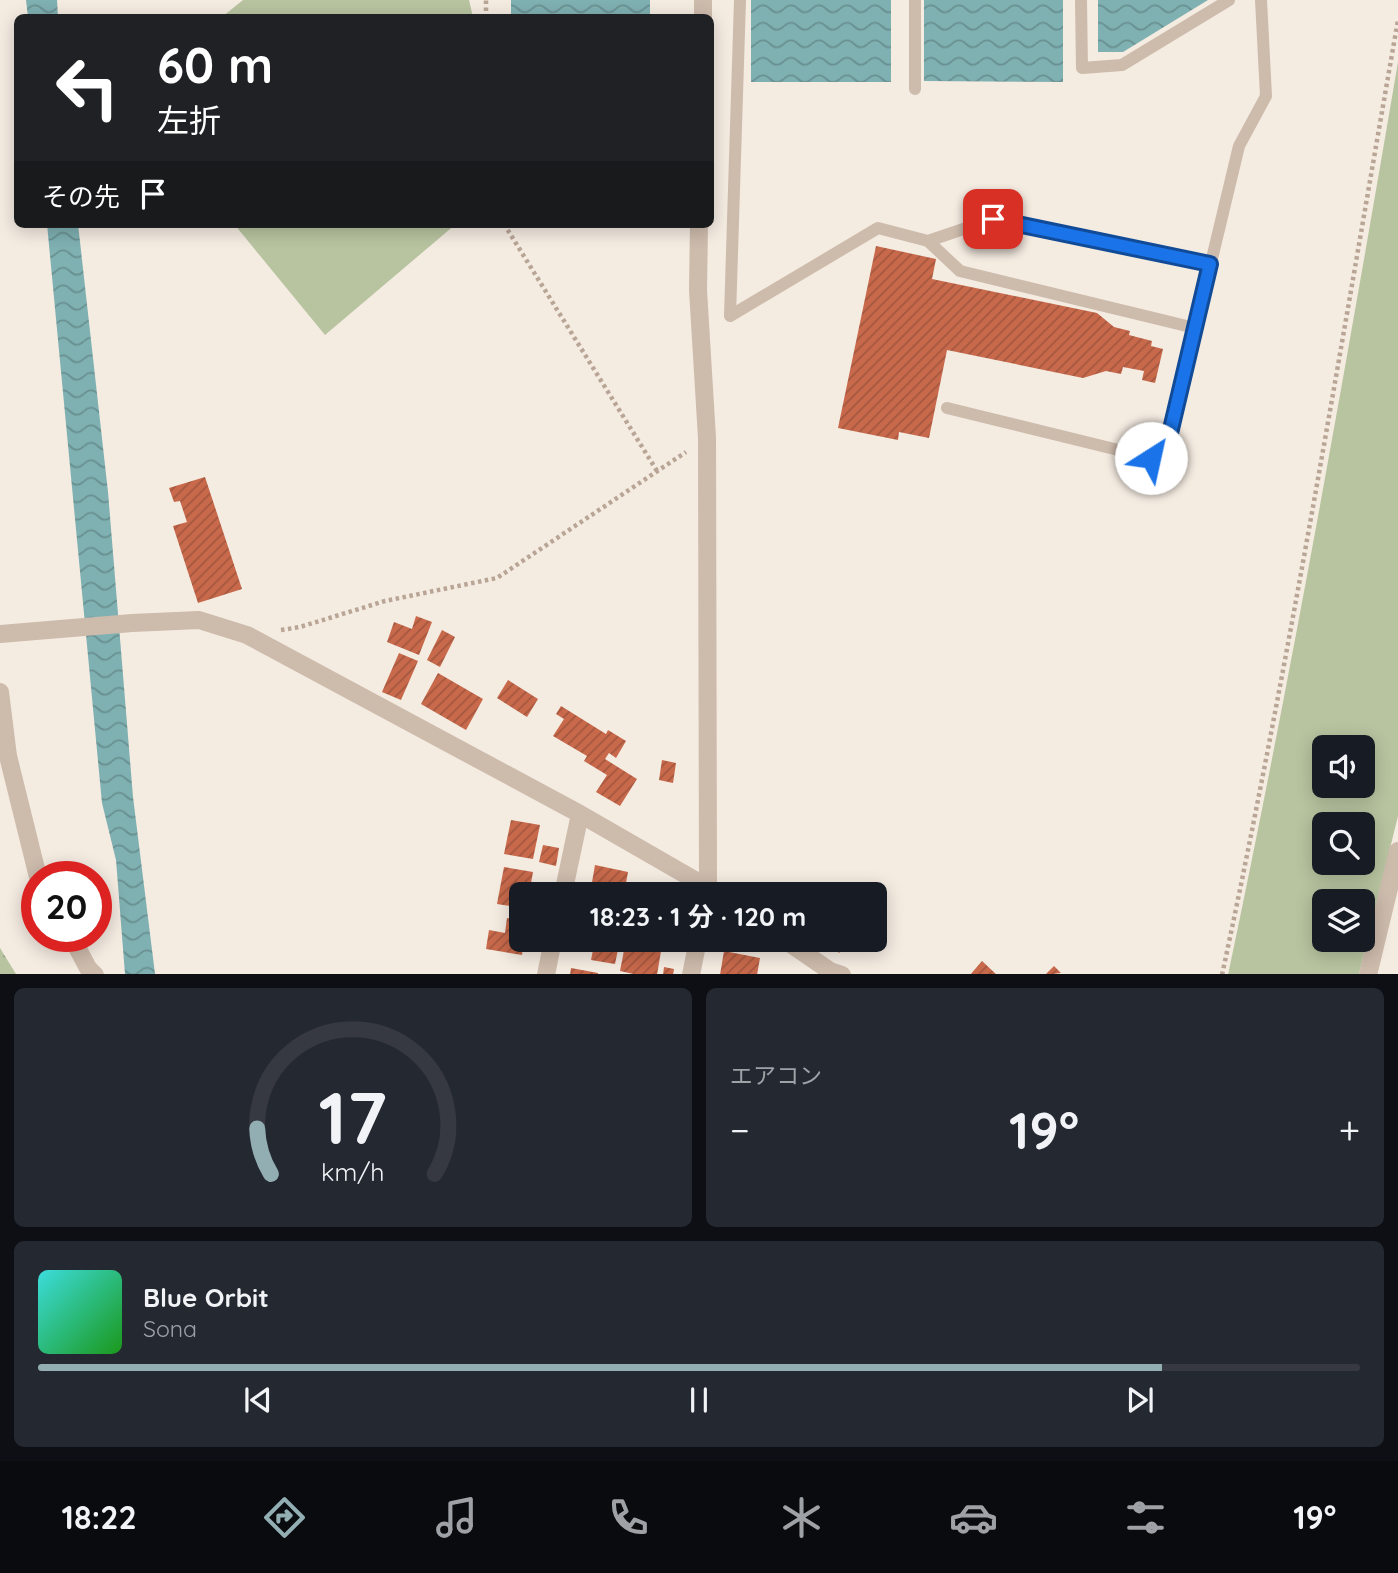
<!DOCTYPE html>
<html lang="ja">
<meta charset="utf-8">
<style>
:root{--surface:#171b24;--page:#242831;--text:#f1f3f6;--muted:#9ea1a6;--line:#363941;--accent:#92aeb2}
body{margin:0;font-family:Quicksand,"Noto Sans JP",sans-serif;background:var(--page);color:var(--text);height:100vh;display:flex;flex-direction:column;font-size:26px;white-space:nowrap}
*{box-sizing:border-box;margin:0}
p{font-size:23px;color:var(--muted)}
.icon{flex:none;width:38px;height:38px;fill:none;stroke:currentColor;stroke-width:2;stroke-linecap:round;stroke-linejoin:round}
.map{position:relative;height:974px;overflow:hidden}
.drawer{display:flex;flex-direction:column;gap:14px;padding:14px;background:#0d0f14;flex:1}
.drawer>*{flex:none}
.hud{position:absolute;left:14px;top:14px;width:700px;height:214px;border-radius:10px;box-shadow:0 4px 18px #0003;background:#202124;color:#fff;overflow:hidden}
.buttons{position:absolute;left:1312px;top:735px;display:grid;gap:14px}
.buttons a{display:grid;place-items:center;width:63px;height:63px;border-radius:10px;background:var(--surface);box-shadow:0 4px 18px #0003;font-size:35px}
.speed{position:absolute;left:21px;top:861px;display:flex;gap:14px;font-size:35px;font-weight:700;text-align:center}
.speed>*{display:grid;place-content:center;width:91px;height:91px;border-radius:50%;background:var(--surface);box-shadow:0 4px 18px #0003;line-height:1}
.speed .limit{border:10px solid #d22;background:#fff;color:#111}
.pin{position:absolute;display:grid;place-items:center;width:60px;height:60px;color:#fff;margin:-30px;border-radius:14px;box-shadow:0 4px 10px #0006}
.me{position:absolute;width:77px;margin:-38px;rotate:35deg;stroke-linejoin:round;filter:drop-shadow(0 0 5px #0008)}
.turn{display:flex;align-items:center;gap:24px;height:147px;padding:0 28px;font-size:32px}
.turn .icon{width:91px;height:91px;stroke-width:2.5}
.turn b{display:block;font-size:49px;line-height:60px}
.then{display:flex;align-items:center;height:66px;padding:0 28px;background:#0003;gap:14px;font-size:26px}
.big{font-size:52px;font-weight:700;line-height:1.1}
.drawer .card{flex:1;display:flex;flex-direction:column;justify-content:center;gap:10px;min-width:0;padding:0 24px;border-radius:10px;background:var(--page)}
.drawer .dial{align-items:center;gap:0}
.dial svg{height:182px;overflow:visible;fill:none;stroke:var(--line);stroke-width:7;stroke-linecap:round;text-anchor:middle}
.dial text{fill:var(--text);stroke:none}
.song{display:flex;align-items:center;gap:21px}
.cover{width:84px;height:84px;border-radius:10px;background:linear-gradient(135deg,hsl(180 70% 55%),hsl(120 70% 35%))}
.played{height:7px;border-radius:4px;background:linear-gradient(90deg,var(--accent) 85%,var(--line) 85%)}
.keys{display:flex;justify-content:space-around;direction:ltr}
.heat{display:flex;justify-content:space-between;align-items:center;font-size:38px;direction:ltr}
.drawer .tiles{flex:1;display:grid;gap:14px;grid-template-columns:1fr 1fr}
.card:last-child{grid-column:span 2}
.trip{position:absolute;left:509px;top:882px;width:378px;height:70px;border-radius:10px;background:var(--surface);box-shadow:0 4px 18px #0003;font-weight:700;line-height:70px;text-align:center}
.tabs{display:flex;height:112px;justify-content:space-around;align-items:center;background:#090b0e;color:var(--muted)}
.tabs .icon{width:49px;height:49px}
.tabs .selected{color:var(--accent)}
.tabs b{font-size:32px;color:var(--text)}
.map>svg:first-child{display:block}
.grass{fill:#b8c4a0;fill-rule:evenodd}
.forest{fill:url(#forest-firs)}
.water{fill:url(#water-waves)}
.building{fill:url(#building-hatch)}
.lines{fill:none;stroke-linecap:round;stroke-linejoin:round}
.path{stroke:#b9a596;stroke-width:4.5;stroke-dasharray:3.5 3.5;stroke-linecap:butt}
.service{stroke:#cdbbac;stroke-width:12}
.minor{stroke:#cdbbac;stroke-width:18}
.tertiary{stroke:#cdbbac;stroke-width:18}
.route-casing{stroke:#114b97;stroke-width:18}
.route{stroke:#1a73e8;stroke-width:12}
</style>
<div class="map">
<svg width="1398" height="975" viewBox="0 0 1398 975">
<defs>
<pattern id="forest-firs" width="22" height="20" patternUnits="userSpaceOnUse" patternTransform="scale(1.75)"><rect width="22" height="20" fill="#b8c4a0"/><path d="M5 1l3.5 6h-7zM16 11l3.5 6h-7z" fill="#97a083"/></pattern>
<pattern id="water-waves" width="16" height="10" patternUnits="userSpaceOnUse" patternTransform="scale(1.75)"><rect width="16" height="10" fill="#7fb0b2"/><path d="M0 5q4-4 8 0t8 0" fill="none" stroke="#699091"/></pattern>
<pattern id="building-hatch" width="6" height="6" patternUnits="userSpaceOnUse" patternTransform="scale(1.75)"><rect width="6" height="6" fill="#c8694b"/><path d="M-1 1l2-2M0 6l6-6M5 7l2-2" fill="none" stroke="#a4573f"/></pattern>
</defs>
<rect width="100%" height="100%" fill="#f4ebe1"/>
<!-- grass -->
<path class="grass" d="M243,0H469L473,17H222Z
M1398,62V816L1359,974L1228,975C1292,672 1346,367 1398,62ZM1325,747H1363V786H1325ZM1325,824H1363V863H1325ZM1325,901H1363V940H1325Z
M234,224H456L325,335Z"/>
<!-- forest -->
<path class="forest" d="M0,948L16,974H0Z"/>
<!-- water -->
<path class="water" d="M26,0H57L58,17H28Z
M511,0H650V17H511Z
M751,0H891V82H751Z
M924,0H1063V82L924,81Z
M1098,0H1208L1123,52H1098Z
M47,224H78L108,492L133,797L155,974H125L116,860L102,803Z"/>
<!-- building -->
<path class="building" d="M876,246L936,259L932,279L1097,313L1114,327L1130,331L1129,335L1152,341L1151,346L1163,349L1155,383L1142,380L1144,371L1123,367L1121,374L1106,371L1083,378L947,350L929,438L899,432L898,440L838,428Z
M205,477L242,589L198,603L173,526L187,522L180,501L174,502L169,488Z
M416,616L432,622L419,655L387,642L394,622L412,629Z
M442,630L455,637L440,667L427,660Z
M399,653L418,661L401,700L382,692Z
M438,673L483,699L466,730L421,704Z
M508,680L538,699L527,717L497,698Z
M561,706L606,734L608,730L626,741L616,758L609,753L605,759L637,779L620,806L596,792L607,775L584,761L587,756L553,736L564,719L556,714Z
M662,760L676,763L673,783L659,780Z
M511,820L540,825L533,859L504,854Z
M543,845L559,848L556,866L539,862Z
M595,865L628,872L624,894H590Z
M504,867L533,872L529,894H522V908L497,904Z
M637,883L667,889L666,894H635Z
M507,918L522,921V940H524L522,955L486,949L489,930L505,933Z
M595,940H620L615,964L591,960Z
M626,940H650L649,948L661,951L657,975H638L620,971Z
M836,940H847L849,942L839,953L831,945Z
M724,951L760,958L757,975H720Z
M982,961L997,975H970Z
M1054,966L1061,973L1045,975Z
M664,967L674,969L673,975H663Z
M571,968L598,973V975H570Z"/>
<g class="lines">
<!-- path -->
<path class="path" d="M486,18V0
M504,224L657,471
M281,630L300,627L385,601L497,578L686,452
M1222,975C1290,658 1342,339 1398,20"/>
<!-- service -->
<path class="service" d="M740,0L730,316L878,228L928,241L960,271L1195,328
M915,0V89
M1081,0L1082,68L1122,65L1229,0
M928,241L993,219L1210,264
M947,408L1151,458L1167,446L1239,146L1266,96L1261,0"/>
<!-- minor -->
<path class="minor" d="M703,18V0
M699,224L698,290L707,438L708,887L707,894
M0,634L132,623L199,620L247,635L580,814L719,894
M563,894L580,814
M785,940L830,971L842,975
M546,975L553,940
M691,975L698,940
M1368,975L1398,851"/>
<!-- tertiary -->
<path class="tertiary" d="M0,692L8,756L38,877
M71,936L88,968L95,975"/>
</g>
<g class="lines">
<!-- route casing -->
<g class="route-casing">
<path id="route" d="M993,219L1210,264L1167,446L1151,458"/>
</g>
<!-- route -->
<use href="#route" class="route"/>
</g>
</svg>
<div class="buttons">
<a><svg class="icon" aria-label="sound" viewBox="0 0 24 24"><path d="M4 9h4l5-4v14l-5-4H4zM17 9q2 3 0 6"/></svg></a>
<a><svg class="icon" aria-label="search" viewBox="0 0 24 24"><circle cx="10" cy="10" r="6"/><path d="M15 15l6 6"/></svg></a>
<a><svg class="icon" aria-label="layers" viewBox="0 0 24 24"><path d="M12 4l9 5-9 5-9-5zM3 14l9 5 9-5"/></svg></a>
</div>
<div class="speed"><div class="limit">20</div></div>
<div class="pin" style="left:993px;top:219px;background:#d93025"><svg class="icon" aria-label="arrive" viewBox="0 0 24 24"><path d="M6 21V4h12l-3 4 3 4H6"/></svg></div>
<svg class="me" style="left:1151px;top:458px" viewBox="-20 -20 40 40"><circle r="19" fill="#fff"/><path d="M0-13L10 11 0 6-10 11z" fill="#1a73e8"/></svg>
<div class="trip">18:23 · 1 分 · 120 m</div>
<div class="hud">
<div class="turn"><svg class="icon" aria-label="left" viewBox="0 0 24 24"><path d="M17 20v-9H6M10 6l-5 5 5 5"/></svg><div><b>60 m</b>左折</div></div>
<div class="then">その先<svg class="icon" aria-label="arrive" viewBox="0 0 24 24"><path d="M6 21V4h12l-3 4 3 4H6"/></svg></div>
</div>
</div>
<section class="drawer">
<div class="tiles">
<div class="card dial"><svg viewBox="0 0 100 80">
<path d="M14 69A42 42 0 1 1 86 69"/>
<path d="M14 69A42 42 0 0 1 8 49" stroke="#92aeb2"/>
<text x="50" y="56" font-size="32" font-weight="700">17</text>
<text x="50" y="72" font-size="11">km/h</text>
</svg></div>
<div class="card"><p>エアコン</p>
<div class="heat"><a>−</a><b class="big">19°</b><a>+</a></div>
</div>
<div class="card">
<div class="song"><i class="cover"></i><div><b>Blue Orbit</b><p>Sona</p></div></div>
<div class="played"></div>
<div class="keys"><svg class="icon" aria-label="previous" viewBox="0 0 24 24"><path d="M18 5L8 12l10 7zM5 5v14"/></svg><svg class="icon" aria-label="pause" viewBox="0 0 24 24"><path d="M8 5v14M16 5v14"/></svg><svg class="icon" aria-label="next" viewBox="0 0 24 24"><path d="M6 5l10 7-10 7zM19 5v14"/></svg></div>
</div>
</div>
</section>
<nav class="tabs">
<b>18:22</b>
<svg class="icon selected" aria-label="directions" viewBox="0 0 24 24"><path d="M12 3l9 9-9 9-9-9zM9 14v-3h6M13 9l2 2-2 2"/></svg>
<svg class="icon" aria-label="music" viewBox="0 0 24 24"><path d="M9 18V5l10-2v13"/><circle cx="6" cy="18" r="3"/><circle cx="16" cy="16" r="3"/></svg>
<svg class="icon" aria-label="phone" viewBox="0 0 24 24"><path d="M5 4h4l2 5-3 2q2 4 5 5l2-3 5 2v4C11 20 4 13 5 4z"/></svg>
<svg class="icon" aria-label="climate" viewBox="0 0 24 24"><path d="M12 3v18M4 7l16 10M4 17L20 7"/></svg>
<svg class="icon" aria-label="car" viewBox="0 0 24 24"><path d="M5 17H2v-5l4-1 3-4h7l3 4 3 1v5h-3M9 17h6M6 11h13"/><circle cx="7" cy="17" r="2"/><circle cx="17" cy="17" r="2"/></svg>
<svg class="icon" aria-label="filters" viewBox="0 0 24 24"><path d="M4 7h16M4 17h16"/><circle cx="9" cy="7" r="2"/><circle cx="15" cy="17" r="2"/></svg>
<b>19°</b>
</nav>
